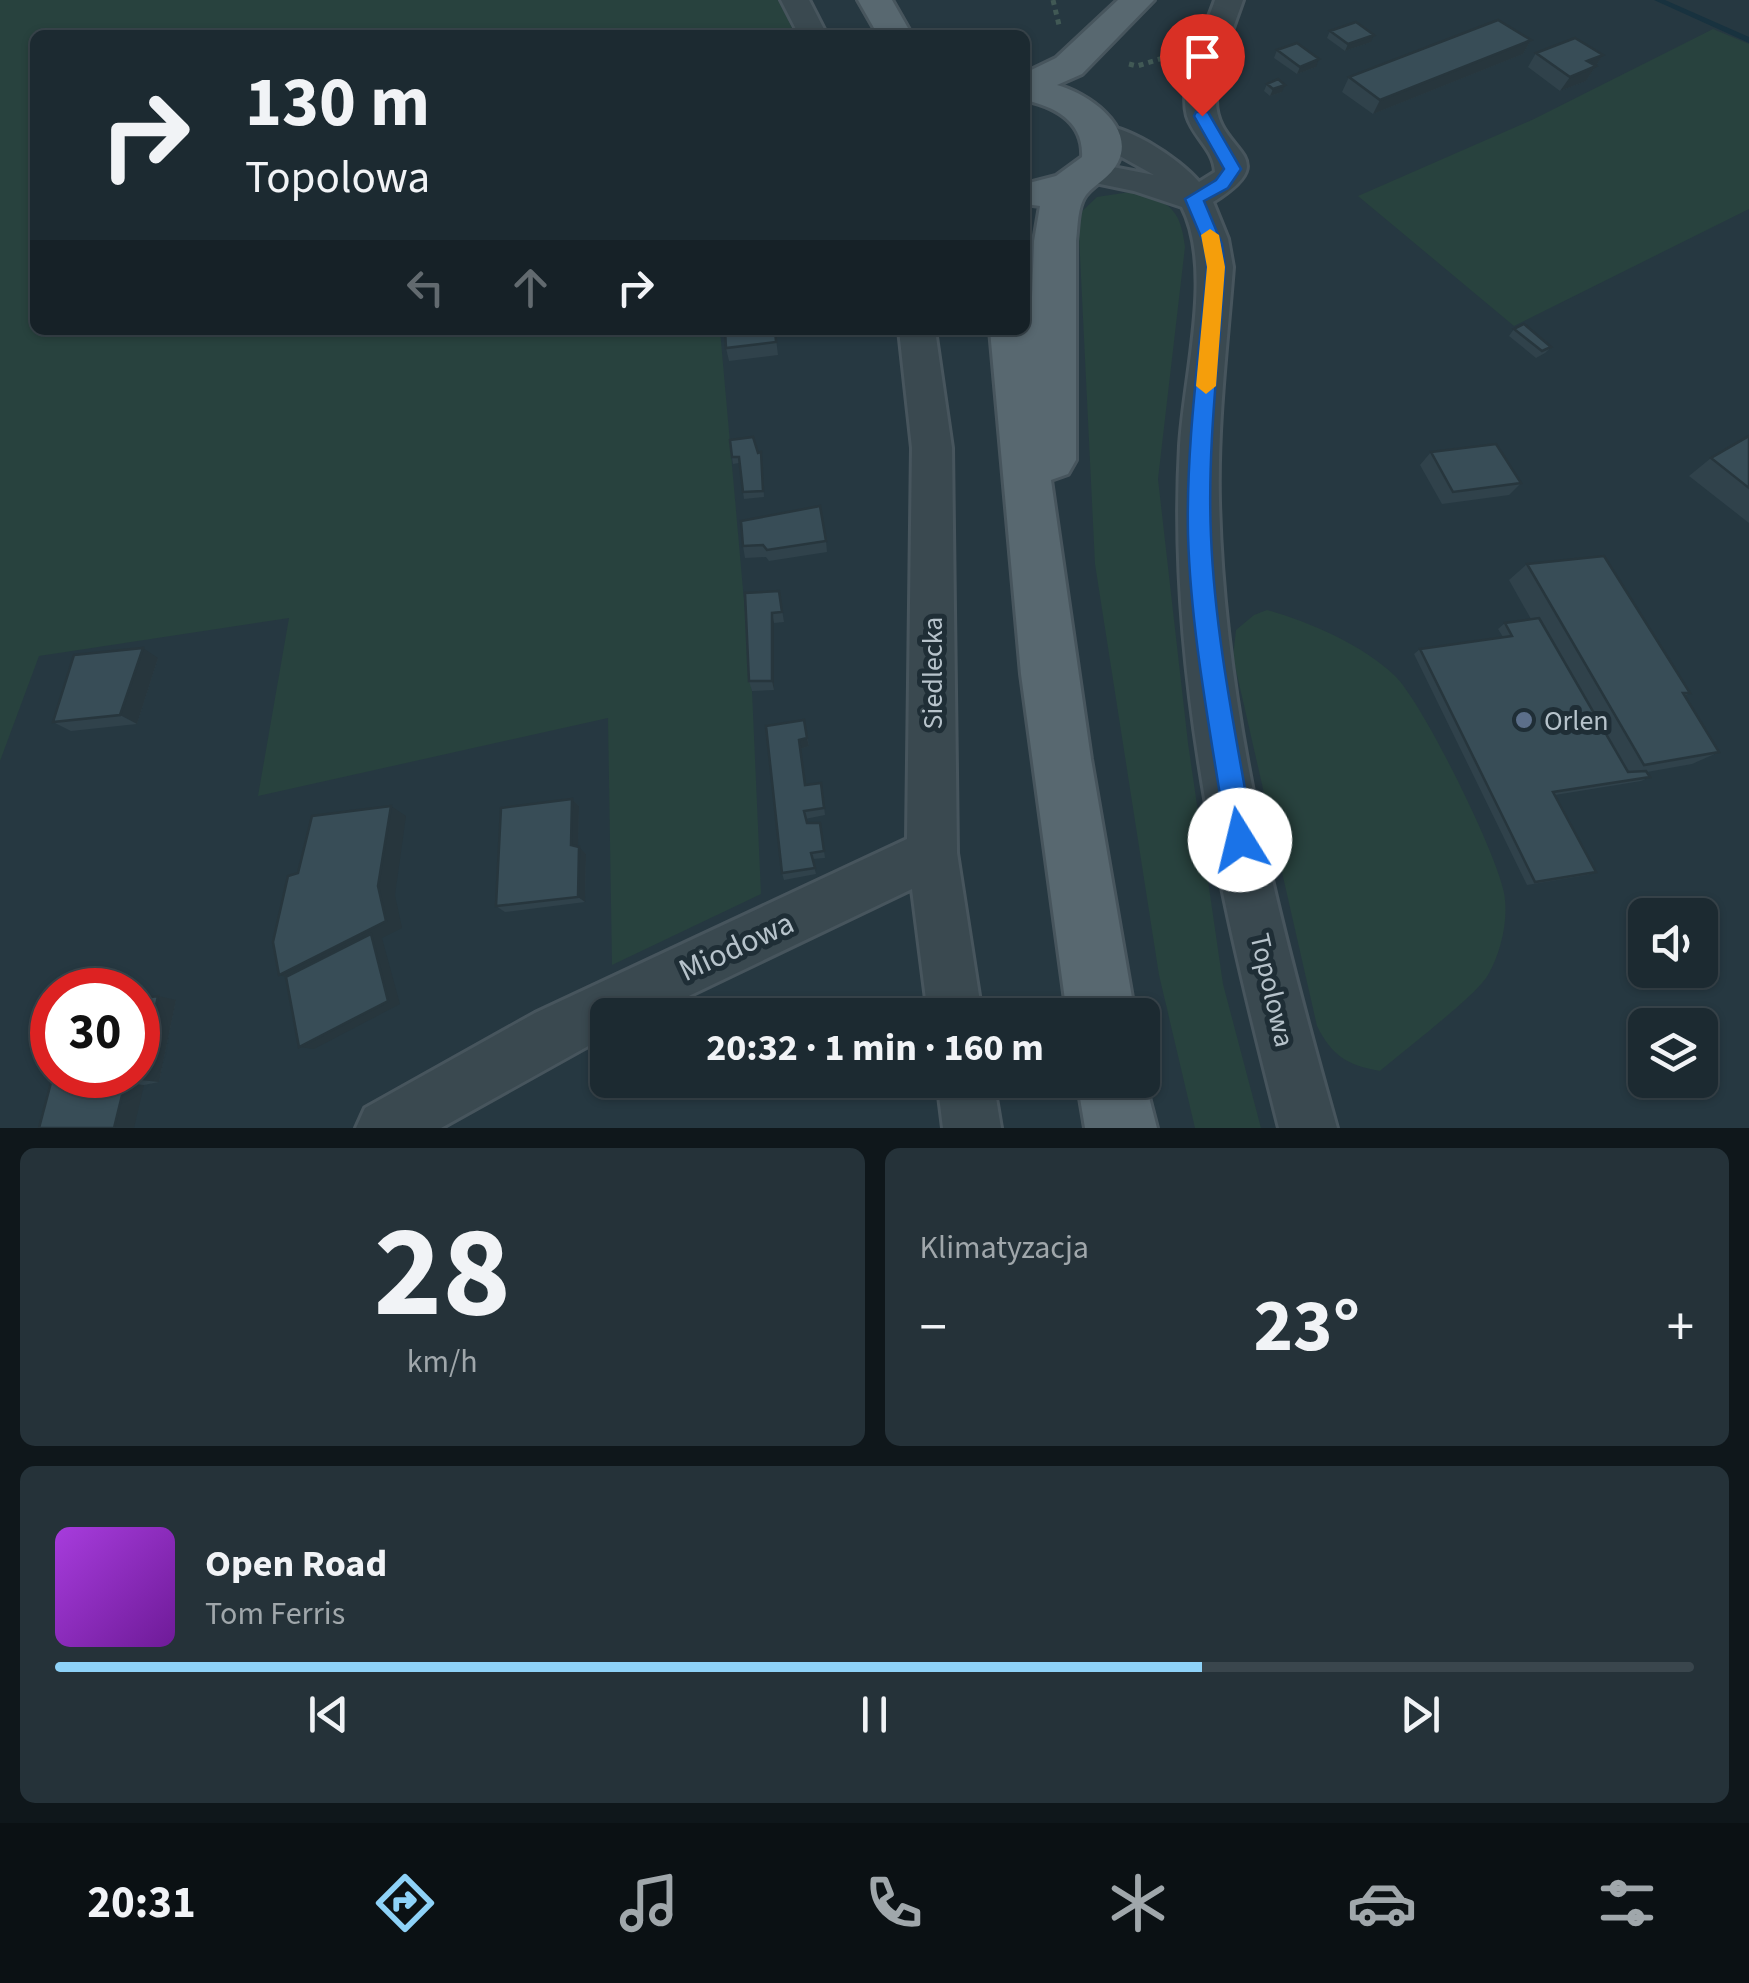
<!DOCTYPE html>
<html lang="pl">
<meta charset="utf-8">
<style>
:root{--surface:#1c2a31;--page:#253239;--text:#f1f3f6;--muted:#a0a7ab;--line:#3a464d;--accent:#8ed2f8}
body{margin:0;font-family:"Source Sans 3",sans-serif;background:var(--page);color:var(--text);height:100vh;display:flex;flex-direction:column;font-size:38px;white-space:nowrap}
*{box-sizing:border-box;margin:0}
p{font-size:32px;color:var(--muted)}
.icon{flex:none;width:55px;height:55px;fill:none;stroke:currentColor;stroke-width:2;stroke-linecap:round;stroke-linejoin:round}
.map{position:relative;height:1128px;overflow:hidden}
.sheet{display:flex;flex-direction:column;gap:20px;padding:20px;background:#0f171b;flex:1}
.sheet>*{flex:none}
.guide{position:absolute;left:30px;top:30px;width:1000px;height:305px;border-radius:15px;box-shadow:0 2px 8px #0004,0 0 0 2px var(--line);background:#1c2a31;color:var(--text);overflow:hidden}
.tools{position:absolute;left:1628px;top:898px;display:grid;gap:20px}
.tools a{display:grid;place-items:center;width:90px;height:90px;border-radius:15px;background:var(--surface);box-shadow:0 2px 8px #0004,0 0 0 2px var(--line);font-size:50px}
.speed{position:absolute;left:30px;top:968px;display:flex;gap:20px;font-size:50px;font-weight:700;text-align:center}
.speed>*{display:grid;place-content:center;width:130px;height:130px;border-radius:50%;background:var(--surface);box-shadow:0 2px 8px #0004,0 0 0 2px var(--line);line-height:1}
.speed .limit{border:15px solid #d22;background:#fff;color:#111}
.pin{position:absolute;display:grid;place-items:center;width:85px;height:85px;color:#fff;margin:-102px -42px;border-radius:50% 50% 50% 0;rotate:-45deg;box-shadow:0 0 10px #0007}
.pin .icon{rotate:45deg}
.me{position:absolute;width:110px;margin:-55px;rotate:351deg;stroke-linejoin:round;filter:drop-shadow(0 0 8px #0008)}
.turn{display:flex;align-items:center;gap:35px;height:210px;padding:0 50px;font-size:45px}
.turn .icon{width:130px;height:130px;stroke-width:2.5}
.turn b{display:block;font-size:70px;line-height:85px}
.lanes{display:flex;align-items:center;height:95px;padding:0 50px;background:#0003;justify-content:center;gap:50px;direction:ltr}
.lanes .off{opacity:.35}
.big{font-size:75px;font-weight:700;line-height:1.1}
.sheet .widget{flex:1;display:flex;flex-direction:column;justify-content:center;gap:15px;min-width:0;padding:0 35px;border-radius:15px;background:var(--page)}
.sheet .dial{align-items:center;gap:0}
.dial b{font-size:130px;line-height:1}
.song{display:flex;align-items:center;gap:30px}
.cover{width:120px;height:120px;border-radius:15px;background:linear-gradient(135deg,hsl(280 70% 55%),hsl(280 70% 35%))}
.played{height:10px;border-radius:5px;background:linear-gradient(90deg,var(--accent) 70%,var(--line) 70%)}
.keys{display:flex;justify-content:space-around;direction:ltr}
.heat{display:flex;justify-content:space-between;align-items:center;font-size:55px;direction:ltr}
.sheet .tiles{flex:1;display:grid;gap:20px;grid-template-columns:1fr 1fr}
.widget:last-child{grid-column:span 2}
.trip{position:absolute;left:590px;top:998px;width:570px;height:100px;border-radius:15px;background:var(--surface);box-shadow:0 2px 8px #0004,0 0 0 2px var(--line);font-weight:700;line-height:100px;text-align:center}
.tabs{display:flex;height:160px;justify-content:space-around;align-items:center;background:#0b1114;color:var(--muted)}
.tabs .icon{width:70px;height:70px}
.tabs .on{color:var(--accent)}
.tabs b{font-size:45px;color:var(--text)}
.map>svg:first-child{display:block}
.green{fill:#28423e}
.lines{fill:none;stroke-linecap:round;stroke-linejoin:round}
.stream{fill:#18323f;fill-rule:evenodd}
.minor-casing{stroke:#47555d;stroke-width:6}
.major-casing{stroke:#47555d;stroke-width:6}
.path{stroke:#415955;stroke-width:5;stroke-dasharray:5 5;stroke-linecap:butt}
.minor{fill:#3a4950;fill-rule:evenodd}
.major{fill:#586870;fill-rule:evenodd}
.wall{fill:#30424b}
.shaded-wall{fill:#27363d}
.building{fill:#384d57;stroke:#27363d;stroke-width:2.5}
.route{fill:#1a73e8;stroke:#114b97;stroke-width:2.5}
.slow{fill:#f59e0b}
.service-dot{fill:#5c6f8a;stroke:#1f2e36;stroke-width:4}
.labels{text-anchor:middle;stroke-width:10;stroke-linejoin:round;paint-order:stroke}
.street-label{font-size:28px;fill:#b7c3cb;stroke:#1f2e36}
.poi-label{font-size:28px;fill:#b7c3cb;stroke:#1f2e36;text-anchor:start}
.near-street-label{font-size:32px;fill:#b7c3cb;stroke:#1f2e36}
</style>
<div class="map">
<svg width="1749" height="1128" viewBox="0 0 1749 1128">
<rect width="100%" height="100%" fill="#263841"/>
<!-- green -->
<path class="green" d="M0,0H779L795,35H35V330H720L752,691L761,894L612,965L608,718L258,796L289,618L39,656L0,761Z
M1713,29L1749,44V209L1514,326L1358,196L1534,119Z
M1130,192C1167,199 1181,208 1185,247L1158,479L1188,743L1223,984L1261,1128H1195L1159,975L1095,564L1078,215L1097,197Z
M1267,610C1309,622 1363,645 1395,676C1423,703 1497,854 1504,893C1509,919 1501,953 1488,975C1477,995 1402,1052 1380,1071C1347,1065 1332,1056 1317,1026L1233,657L1236,630L1254,615Z"/>
<g class="lines">
<!-- stream -->
<path class="stream" d="M1654,0H1665L1749,37V43Z"/>
<!-- minor casing -->
<g class="minor-casing">
<path id="minor" d="M781,0H809L827,35H799Z
M1215,0H1243C1232,32 1217,66 1216,100C1215,153 1288,155 1213,202L1228,239L1233,267C1227,345 1217,423 1219,502C1224,714 1280,926 1337,1128H1279C1223,908 1167,675 1180,446C1184,375 1214,270 1182,207L1134,191L1081,180L1076,173L1081,166L1092,163L1154,175L1091,140L1087,133L1091,126C1121,119 1180,159 1199,182L1215,172C1214,149 1193,137 1187,116C1178,80 1204,33 1215,0Z
M899,330H935L952,448L957,853L982,1015H928L912,889L649,1015H608V1035L441,1128H356L365,1108L535,1013L907,839L912,448Z
M937,1080H993L1001,1128H943Z"/>
</g>
<!-- major casing -->
<g class="major-casing">
<path id="major" d="M858,0H892L912,35H878Z
M1118,0H1154L1082,74L1057,85C1087,93 1136,126 1118,162C1110,178 1096,183 1086,195C1077,207 1078,227 1076,241V460L1068,474L1051,480L1091,759L1135,1015H1067L1021,674L990,330H1025V318L1031,324L1034,241L1040,206L1025,204V184L1056,176L1082,157C1084,122 1056,107 1025,100V73L1056,58Z
M1142,1070L1157,1128H1085L1077,1080H1142Z"/>
</g>
<!-- path -->
<path class="path" d="M1053,0L1059,25
M1129,64L1137,66L1173,55"/>
<!-- minor -->
<use href="#minor" class="minor"/>
<!-- major -->
<use href="#major" class="major"/>
</g>
<!-- wall -->
<path class="wall" d="M1330,31L1371,42L1345,51L1327,38Z
M1531,40L1523,54L1373,114L1342,92L1349,77Z
M1277,50L1316,67L1297,74L1274,58Z
M1536,53L1603,55L1586,81L1560,91L1528,67Z
M1267,84L1282,92L1270,96L1264,91Z
M1514,329L1551,347L1545,353L1536,358L1509,336Z
M775,330L778,355L729,361L726,348Z
M1749,436V523L1689,476L1711,458Z
M1431,452L1521,483L1509,495L1442,504L1420,465Z
M758,453L762,459L764,497L744,499L739,463L733,464L732,457Z
M826,541L827,552L769,561L766,557L745,558L743,546Z
M1527,564L1690,693L1684,696L1719,752L1692,764L1647,772L1650,777L1641,781L1555,795L1596,872L1587,875L1527,885L1414,654L1420,649L1503,637L1498,629L1505,623L1531,619L1509,580Z
M779,591L784,622L774,623V690L752,691L749,681Z
M158,658L137,724L71,731L53,722Z
M804,720L809,746L800,749L805,785L821,783L825,815L805,819L807,823H820L825,858L812,859L816,874L784,880L782,873Z
M572,799L579,806L578,847L586,854L585,902L505,912L496,906Z
M176,1000L159,1082L144,1085L39,1128Z"/>
<!-- shaded-wall -->
<path class="shaded-wall" d="M1374,35L1371,42L1345,51L1348,44Z
M1531,40L1523,54L1373,114L1380,100Z
M1603,55L1586,81L1560,91L1570,77L1587,61Z
M1319,59L1316,67L1297,74L1300,67Z
M1285,85L1282,92L1270,96L1273,89Z
M772,613L774,623V690L772,681Z
M143,648L158,658L137,724L120,715Z
M807,738L809,746L800,749L799,740Z
M572,799L579,806L578,852L571,845Z
M391,806L406,816L395,895L402,928L382,938L400,1004L314,1049L299,1047L300,981L279,975Z
M579,847L586,854L585,902L578,897Z
M158,996L176,1000L159,1082L140,1080Z
M125,1083L144,1085L134,1128H114Z"/>
<!-- building -->
<path class="building" d="M1498,20L1531,40L1380,100L1349,77Z
M1356,22L1374,35L1348,44L1330,31Z
M1575,38L1603,55L1587,61L1596,66L1570,77L1536,53Z
M1297,43L1319,59L1300,67L1277,50Z
M1278,79L1285,85L1273,89L1267,84Z
M1524,324L1551,347L1542,351L1514,329Z
M725,330H775L776,342L726,348Z
M1749,436V488L1711,458Z
M753,437L758,453L761,452L763,491L743,492L739,457H732L730,440Z
M1496,444L1521,483L1453,492L1431,452Z
M820,506L826,541L767,550L763,545L743,546L741,521Z
M1604,556L1690,693H1683L1719,752L1644,765L1527,564Z
M779,591L782,612L772,613V681H749L745,593Z
M1539,618L1628,772L1646,771L1650,777L1553,792L1596,872L1535,882L1420,649L1512,636L1505,623Z
M143,648L120,715L53,722L74,655Z
M804,720L807,738L799,740L805,785L821,783L824,808L804,811L807,823H820L824,851L811,853L815,868L782,873L766,726Z
M572,799L571,845L579,847L578,897L496,906L501,808Z
M391,806L378,886L386,921L279,975L273,942L288,876L298,873L312,816Z
M371,934L388,1001L299,1047L286,977Z
M158,996L140,1080L125,1083L114,1128H39L53,1075H138V999Z"/>
<!-- route -->
<path class="route" d="M1196,112H1208L1241,169L1228,188L1204,201L1222,244L1225,267C1219,356 1207,446 1211,536C1215,638 1237,740 1254,840L1250,850L1240,854L1231,850L1227,840C1212,739 1191,637 1188,535C1186,446 1199,356 1207,267L1204,244L1185,199L1216,180L1224,169L1194,116Z"/>
<!-- slow -->
<path class="slow" d="M1210,229L1219,235L1225,267L1216,386L1206,394L1196,386L1207,267L1201,235Z"/>
<!-- markers -->
<circle class="service-dot" cx="1524" cy="720" r="10"/>
<g class="labels">
<!-- street labels -->
<g class="street-label">
<text transform="translate(932 673) rotate(-90)" y="10">Siedlecka</text>
<text transform="translate(1273 990) rotate(77)" y="10">Topolowa</text>
</g>
<!-- poi labels -->
<g class="poi-label">
<text x="1544" y="730">Orlen</text>
</g>
<!-- near-street labels -->
<g class="near-street-label">
<text transform="translate(736 946) rotate(-25)" y="11">Miodowa</text>
</g>
</g>
</svg>
<div class="tools">
<a><svg class="icon" aria-label="sound" viewBox="0 0 24 24"><path d="M4 9h4l5-4v14l-5-4H4zM17 9q2 3 0 6"/></svg></a>
<a><svg class="icon" aria-label="layers" viewBox="0 0 24 24"><path d="M12 4l9 5-9 5-9-5zM3 14l9 5 9-5"/></svg></a>
</div>
<div class="speed"><div class="limit">30</div></div>
<div class="pin" style="left:1202px;top:116px;background:#d93025"><svg class="icon" aria-label="arrive" viewBox="0 0 24 24"><path d="M6 21V4h12l-3 4 3 4H6"/></svg></div>
<svg class="me" style="left:1240px;top:840px" viewBox="-20 -20 40 40"><circle r="19" fill="#fff"/><path d="M0-13L10 11 0 6-10 11z" fill="#1a73e8"/></svg>
<div class="trip">20:32 · 1 min · 160 m</div>
<div class="guide">
<div class="turn"><svg class="icon" aria-label="right" viewBox="0 0 24 24"><path d="M7 20v-9h11M14 6l5 5-5 5"/></svg><div><b>130 m</b>Topolowa</div></div>
<div class="lanes"><svg class="icon off" aria-label="left" viewBox="0 0 24 24"><path d="M17 20v-9H6M10 6l-5 5 5 5"/></svg><svg class="icon off" aria-label="ahead" viewBox="0 0 24 24"><path d="M12 20V5M6 11l6-6 6 6"/></svg><svg class="icon" aria-label="right" viewBox="0 0 24 24"><path d="M7 20v-9h11M14 6l5 5-5 5"/></svg></div>
</div>
</div>
<section class="sheet">
<div class="tiles">
<div class="widget dial"><b>28</b><p>km/h</p></div>
<div class="widget"><p>Klimatyzacja</p>
<div class="heat"><a>−</a><b class="big">23°</b><a>+</a></div>
</div>
<div class="widget">
<div class="song"><i class="cover"></i><div><b>Open Road</b><p>Tom Ferris</p></div></div>
<div class="played"></div>
<div class="keys"><svg class="icon" aria-label="previous" viewBox="0 0 24 24"><path d="M18 5L8 12l10 7zM5 5v14"/></svg><svg class="icon" aria-label="pause" viewBox="0 0 24 24"><path d="M8 5v14M16 5v14"/></svg><svg class="icon" aria-label="next" viewBox="0 0 24 24"><path d="M6 5l10 7-10 7zM19 5v14"/></svg></div>
</div>
</div>
</section>
<nav class="tabs">
<b>20:31</b>
<svg class="icon on" aria-label="directions" viewBox="0 0 24 24"><path d="M12 3l9 9-9 9-9-9zM9 14v-3h6M13 9l2 2-2 2"/></svg>
<svg class="icon" aria-label="music" viewBox="0 0 24 24"><path d="M9 18V5l10-2v13"/><circle cx="6" cy="18" r="3"/><circle cx="16" cy="16" r="3"/></svg>
<svg class="icon" aria-label="phone" viewBox="0 0 24 24"><path d="M5 4h4l2 5-3 2q2 4 5 5l2-3 5 2v4C11 20 4 13 5 4z"/></svg>
<svg class="icon" aria-label="climate" viewBox="0 0 24 24"><path d="M12 3v18M4 7l16 10M4 17L20 7"/></svg>
<svg class="icon" aria-label="car" viewBox="0 0 24 24"><path d="M5 17H2v-5l4-1 3-4h7l3 4 3 1v5h-3M9 17h6M6 11h13"/><circle cx="7" cy="17" r="2"/><circle cx="17" cy="17" r="2"/></svg>
<svg class="icon" aria-label="filters" viewBox="0 0 24 24"><path d="M4 7h16M4 17h16"/><circle cx="9" cy="7" r="2"/><circle cx="15" cy="17" r="2"/></svg>
</nav>
